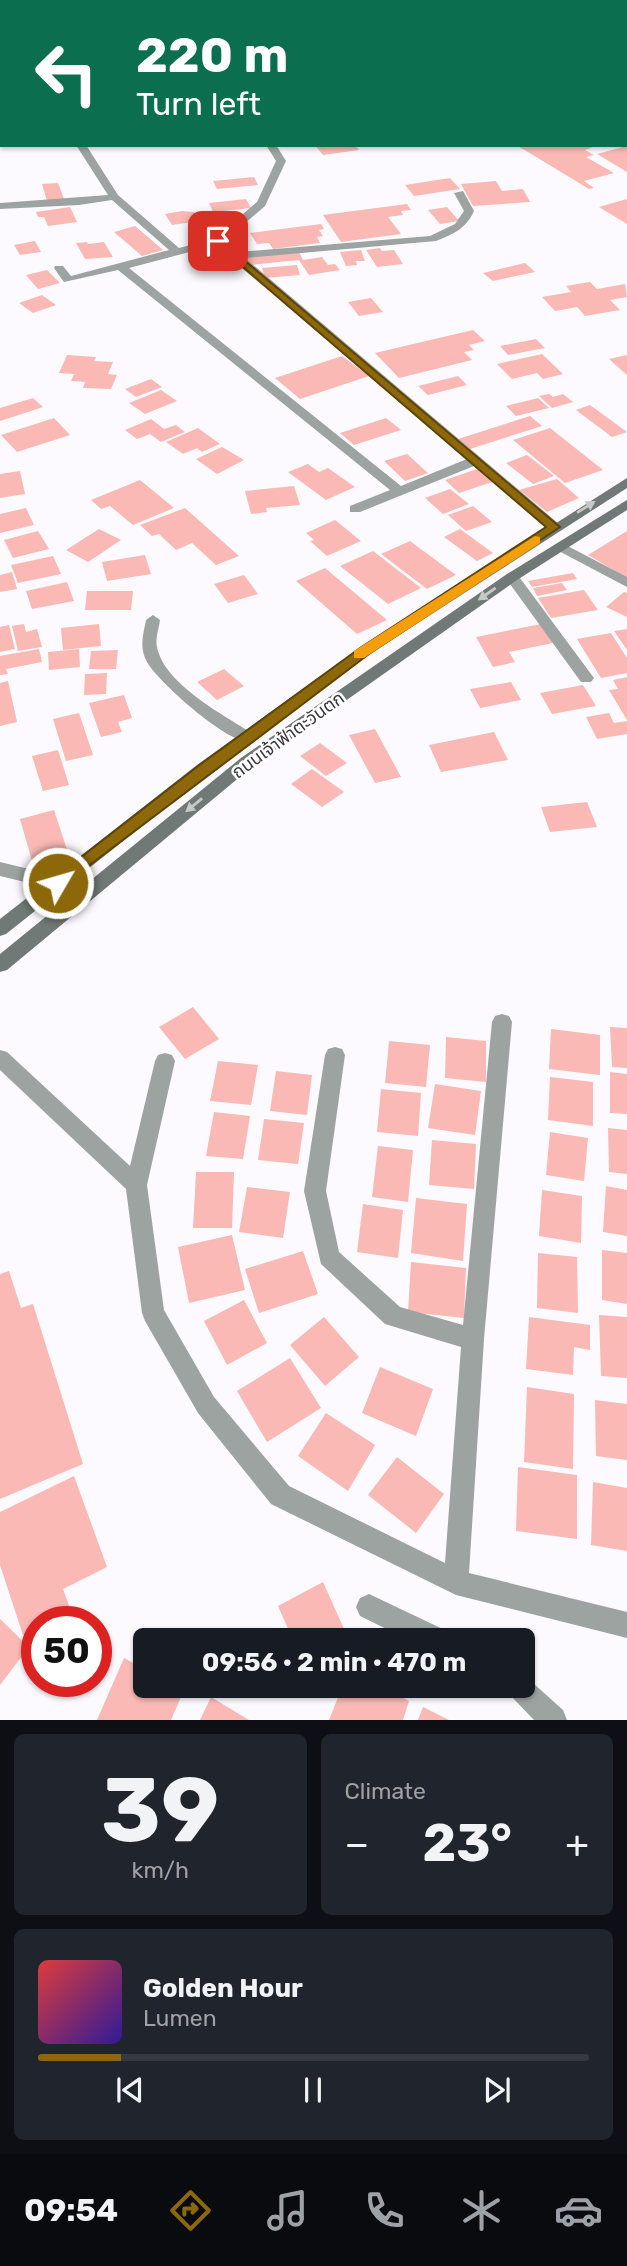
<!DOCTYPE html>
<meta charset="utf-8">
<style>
:root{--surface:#171b24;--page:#20242c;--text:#f1f3f6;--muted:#9ea1a6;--line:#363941;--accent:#8c680a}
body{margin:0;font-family:Rubik,"Noto Sans Thai",sans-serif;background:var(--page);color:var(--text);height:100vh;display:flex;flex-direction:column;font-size:26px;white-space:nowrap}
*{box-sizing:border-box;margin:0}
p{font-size:23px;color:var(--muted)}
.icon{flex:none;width:38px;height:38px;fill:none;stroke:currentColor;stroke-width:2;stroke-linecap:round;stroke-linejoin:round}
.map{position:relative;height:1720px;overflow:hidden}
.sheet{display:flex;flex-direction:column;gap:14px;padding:14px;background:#0d0f14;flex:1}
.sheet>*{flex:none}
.guide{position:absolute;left:0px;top:0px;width:628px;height:147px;box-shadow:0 2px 5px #0004;background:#0b6e4f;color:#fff;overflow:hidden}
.speed{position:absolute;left:21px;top:1606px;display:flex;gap:14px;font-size:35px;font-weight:700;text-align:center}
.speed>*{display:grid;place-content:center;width:91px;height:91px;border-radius:50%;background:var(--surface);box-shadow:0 2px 5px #0004;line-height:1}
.speed .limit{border:10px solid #d22;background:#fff;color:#111}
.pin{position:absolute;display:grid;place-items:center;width:60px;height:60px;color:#fff;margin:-30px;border-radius:14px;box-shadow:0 4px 10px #0006}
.me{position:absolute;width:77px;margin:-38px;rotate:52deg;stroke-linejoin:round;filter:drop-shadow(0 0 5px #0008)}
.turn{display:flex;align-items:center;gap:24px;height:147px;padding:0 21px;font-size:32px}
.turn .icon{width:91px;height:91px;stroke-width:2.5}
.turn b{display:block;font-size:49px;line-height:60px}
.big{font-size:52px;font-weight:700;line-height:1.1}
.sheet .widget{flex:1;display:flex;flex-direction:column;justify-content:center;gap:10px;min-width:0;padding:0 24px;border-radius:10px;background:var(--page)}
.sheet .dial{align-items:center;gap:0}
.dial b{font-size:91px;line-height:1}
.song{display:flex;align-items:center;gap:21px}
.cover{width:84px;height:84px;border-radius:10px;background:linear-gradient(135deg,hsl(0 70% 55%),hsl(250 70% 35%))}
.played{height:7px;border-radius:4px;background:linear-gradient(90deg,var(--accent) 15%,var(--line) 15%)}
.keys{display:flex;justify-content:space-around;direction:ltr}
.heat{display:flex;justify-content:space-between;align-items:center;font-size:38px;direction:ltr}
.sheet .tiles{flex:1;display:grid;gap:14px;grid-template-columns:1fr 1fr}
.widget:last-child{grid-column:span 2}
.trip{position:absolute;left:133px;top:1628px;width:402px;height:70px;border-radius:10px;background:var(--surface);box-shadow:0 2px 5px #0004;font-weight:700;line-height:70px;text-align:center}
.dock{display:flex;height:112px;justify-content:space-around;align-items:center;background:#090b0e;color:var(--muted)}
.dock .icon{width:49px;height:49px}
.dock .current{color:var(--accent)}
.dock b{font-size:32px;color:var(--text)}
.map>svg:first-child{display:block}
.building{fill:#fab9b5}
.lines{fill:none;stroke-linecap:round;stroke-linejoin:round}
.minor{fill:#9da3a0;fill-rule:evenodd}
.secondary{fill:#707975;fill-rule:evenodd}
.oneway{fill:#c6c9c8}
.route{fill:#8c680a;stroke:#5b4406;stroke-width:2}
.slow{fill:#f59e0b}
.labels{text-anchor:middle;stroke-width:5;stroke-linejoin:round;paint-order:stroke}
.street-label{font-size:18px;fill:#3a383d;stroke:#fff}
</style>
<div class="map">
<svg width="627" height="1720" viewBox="0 0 627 1720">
<rect width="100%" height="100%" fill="#fcfaff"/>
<!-- building -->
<path class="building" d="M315,145H355L359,150L323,155Z
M598,145L585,150L594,155L586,157L614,173L584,181L594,188L589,189L518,146Z
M627,146V172L597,154Z
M254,177L258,185L217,189L213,181Z
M450,178L460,189L414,196L405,185Z
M496,181L502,191L523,189L530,202L473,206L461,184Z
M58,183L64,199L47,201L42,184Z
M246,199L251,208L213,212L209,203Z
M627,199V224L599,207Z
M407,204L411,210L401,211L403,215L388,217L401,234L341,242L323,215Z
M70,207L77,222L48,226L44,217H38L36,212Z
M447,207L459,221L440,224L428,210Z
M182,211L194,212L200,221L172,225L165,214Z
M207,223L217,238L199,241L189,226Z
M321,224L324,229L319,230L323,236L317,237L320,243L273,249L269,243L257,244L250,233Z
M135,226L163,250L142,256L114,232Z
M35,241L41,252L20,255L14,245Z
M87,242L88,244L104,242L113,257L85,259L76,243Z
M380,248L382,251L394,250L403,264L377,267L366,250Z
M361,250L365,261H356L357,265L346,266L340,252Z
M299,252L303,260L322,257L328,265L335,264L340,270L309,275L299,260L250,265L247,257Z
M525,263L535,272L493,281L483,273Z
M297,265L300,275L265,278L262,268Z
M47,270L60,283L38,289L26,275Z
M590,282L597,289L625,284L627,297L610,300L620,310L585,316L577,307L555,311L542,297L571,292L566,286Z
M42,295L56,305L33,313L19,303Z
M371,298L383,312L359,316L348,302Z
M473,330L485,341L469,345L474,350L464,352L472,360L399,378L375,353Z
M536,339L545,348L508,355L500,346Z
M542,354L563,374L543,379L537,373L512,379L497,364Z
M67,355L96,357L94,361L113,362L108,374L117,375L111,389L83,388L85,382L71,381L74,374L59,373Z
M627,355V375L609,359Z
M342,356L369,376L300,399L275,378Z
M458,376L467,385L428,395L418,386Z
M151,379L162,387L136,397L125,389Z
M161,390L177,401L145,414L129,403Z
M549,394L553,397L563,394L573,402L552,408L539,396Z
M33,398L43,407L0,421V408Z
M538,398L549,408L516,416L506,406Z
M590,405L627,432L612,437L576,410Z
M530,416L542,426L470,449L458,439Z
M54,418L70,435L17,452L1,435Z
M386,418L401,430L354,445L340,433Z
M151,419L164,429L176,425L185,432L161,442L150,434L137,439L125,430Z
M198,428L220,444L202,452L197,448L183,454L166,442Z
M550,428L603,470L565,483L513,440Z
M222,447L244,460L217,474L196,459Z
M407,454L428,473L405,481L384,461Z
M527,455L554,476L533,484L506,463Z
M308,464L319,472L328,468L355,487L326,500L288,472Z
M477,469L492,482L459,493L445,480Z
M20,471L25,494L0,498V474Z
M557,479L579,498L547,512L519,490Z
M140,480L174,508L133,525L110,506L101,509L91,500Z
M294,486L300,505L266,508L267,512L251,514L245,491Z
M450,489L469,504L443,514L425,498Z
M473,506L492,522L466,531L448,515Z
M26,508L34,525L0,533V514Z
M185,508L239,556L216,565L192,543L176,550L159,534L152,536L140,525Z
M335,520L361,541L327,556L310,541L314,540L306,533Z
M99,529L121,540L88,562L66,550Z
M460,529L493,553L477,561L444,537Z
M38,531L49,549L13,558L4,540Z
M627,531V578L588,555Z
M410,541L456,575L427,589L381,554Z
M373,551L421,588L388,604L340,566Z
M145,555L151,574L107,581L102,562Z
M53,556L61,574L18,583L11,565Z
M325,568L387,620L357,634L296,581Z
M12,572L17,589L0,592V575Z
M573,573L577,579L532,587L528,581Z
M244,575L258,594L228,603L214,584Z
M67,582L74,601L32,609L26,591Z
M562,583L567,590L537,596L533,588Z
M584,590L598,610L551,618L538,598Z
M87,591H133L131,610H85Z
M624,592L627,593V617L606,607Z
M24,624L26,632L37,629L42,647L18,651L12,626Z
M99,624L101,646L63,650L61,628Z
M541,624L553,643L509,652L515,662L493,667L476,637Z
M9,625L15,649L0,652V627Z
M627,629V650L614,631Z
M611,633L627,658V673L601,678L577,639Z
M39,649L42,662L6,669L8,674L0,675V656Z
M79,649L80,667L49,670L48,652Z
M118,650L116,669H89L91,651Z
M224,669L244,686L217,700L197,682Z
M107,673L106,694L84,695L85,674Z
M627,677V720L609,690L618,689L613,680Z
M8,681L17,722L0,726V683Z
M511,682L521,700L480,708L470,689Z
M583,685L596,706L552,714L540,693Z
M124,695L132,718L118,722L122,732L101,737L89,703Z
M79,713L93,755L66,761L53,719Z
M609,713L614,723L627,721V734L597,739L586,717Z
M375,729L401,777L375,783L349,735Z
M494,732L508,760L441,772L429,745Z
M320,743L347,763L326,776L300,756Z
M58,750L69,785L43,791L32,756Z
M312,769L344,792L322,807L291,784Z
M587,802L597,827L550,832L541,807Z
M54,810L70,859L34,868L20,819Z
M193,1007L219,1039L185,1059L159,1027Z
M610,1027L627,1028V1068L612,1067Z
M551,1029L600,1035V1075L549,1069Z
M446,1037L486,1041V1082L445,1078Z
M389,1041L430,1045L426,1087L385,1083Z
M218,1061L258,1065L251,1105L210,1101Z
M276,1071L312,1075L307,1115L270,1111Z
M610,1072L627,1074V1114L610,1113Z
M550,1077L593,1082V1126L548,1120Z
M435,1084L481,1091L475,1135L428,1128Z
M381,1089L421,1093L418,1136L377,1132Z
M214,1112L250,1116L243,1159L206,1156Z
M264,1119L304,1123L298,1164L258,1160Z
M608,1128L627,1130V1174L609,1172Z
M550,1132L588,1138L584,1181L546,1175Z
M432,1140L476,1144L474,1189L429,1185Z
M378,1146L413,1150L408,1202L372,1197Z
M196,1172H234L232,1228H193Z
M606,1186L627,1190V1236L603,1232Z
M247,1187L290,1192L283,1238L239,1232Z
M542,1190L582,1196L581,1243L539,1236Z
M416,1198L467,1204L463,1261L411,1253Z
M363,1204L403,1210L398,1258L357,1252Z
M232,1235L245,1290L189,1303L178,1247Z
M602,1250L627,1253V1304L602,1300Z
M303,1251L318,1294L259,1313L245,1269Z
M538,1253L577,1257L578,1313L537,1308Z
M411,1262L466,1268L464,1318L408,1312Z
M9,1271L21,1308L33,1304L83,1464L0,1499V1274Z
M244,1300L267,1343L227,1365L204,1321Z
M599,1315L627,1317V1378L601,1376Z
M324,1317L359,1357L325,1386L290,1345Z
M529,1317L590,1325V1350L574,1347L573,1375L526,1369Z
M290,1358L321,1408L267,1442L237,1391Z
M380,1367L433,1389L416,1436L362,1413Z
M527,1387L574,1394L573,1469L524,1462Z
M595,1400L627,1404V1460L596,1456Z
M326,1413L375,1445L348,1491L298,1456Z
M397,1457L444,1494L416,1533L368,1495Z
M518,1467L577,1475V1539L516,1531Z
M74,1476L107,1567L63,1589L71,1611L49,1622H37V1628L23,1635L0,1565V1512Z
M593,1482L627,1488V1551L591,1545Z
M323,1582L349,1640H293L278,1606Z
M0,1619L29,1647L0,1685Z
M124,1658L145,1669V1685L185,1688L171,1720H97Z
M343,1685H380L409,1701L403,1720H329Z
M211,1697L249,1720H200Z
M423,1707L449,1720H418Z"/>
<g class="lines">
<!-- minor -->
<path class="minor" d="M362,0H370L371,2H363Z
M499,0H511L497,2Z
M591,0H599V2H591Z
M0,13H2V20H0Z
M626,15H627V19H626Z
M0,57H2V63H0Z
M76,145H86L118,195L179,248L214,239L257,202L276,161L266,145H276L286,161L265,206L224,241L238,252L430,236L455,224L464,211L454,193L463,191L474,211C466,229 453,234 436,241L245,258L559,524V530H549L474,466L360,512H350V506L390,490L118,270L64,282L54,268L55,266H63L71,276L169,250L112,200L79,205L0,209V203L108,195ZM216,245L230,258L467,459L401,486L129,268Z
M560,542L627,577V587L555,549L553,546Z
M512,573L517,574L591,674L594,678L591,682H581L505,577Z
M153,615L160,620C159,628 155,639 157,647C164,684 224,715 253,734L255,738L253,742C232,748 158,682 147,662C139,647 143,636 146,620Z
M0,862L58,876L64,878L67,883L64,888L58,890L0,876Z
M502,1014L509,1016L512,1022L484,1339L469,1573L627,1612V1638L456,1595L271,1504L198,1413L145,1321L142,1313L126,1189L0,1070V1050L7,1052L130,1166L155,1061L158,1055L165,1053L172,1055L175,1061L147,1185L164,1310L214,1397L289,1486L445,1563L461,1347L385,1324L321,1264L304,1191L325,1055L328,1049L335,1047L342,1049L345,1055L326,1191L339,1252L400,1307L463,1325L492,1022L495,1016Z
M369,1594L447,1631L451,1640H409L360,1616L356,1607L360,1598Z
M523,1674L563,1710L567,1720H534L509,1694L505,1685H523Z"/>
<!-- secondary -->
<path class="secondary" d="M627,478V488L370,654L209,773L6,934L0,936V919L197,765L360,648Z
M627,500V510L517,580L253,766L7,970L0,972V954L241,758L507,574Z"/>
</g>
<!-- one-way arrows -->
<defs><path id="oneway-solid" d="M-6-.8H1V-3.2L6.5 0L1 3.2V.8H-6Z" transform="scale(1.75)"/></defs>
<g class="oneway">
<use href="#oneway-solid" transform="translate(586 507) rotate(-32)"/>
<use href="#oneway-solid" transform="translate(487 594) rotate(145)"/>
<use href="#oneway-solid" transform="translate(194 805) rotate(141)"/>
</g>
<!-- route -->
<path class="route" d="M218,238L560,527L369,654L58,889L50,883L53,879L198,766L360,648L546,527L215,243L214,241Z"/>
<!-- slow -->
<path class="slow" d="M535,536L540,537V543L364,658H354V651Z"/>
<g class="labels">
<!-- street labels -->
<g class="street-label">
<text transform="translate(288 735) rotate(-36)" y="6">ถนนเจ้าฟ้าตะวันตก</text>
</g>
</g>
</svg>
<div class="speed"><div class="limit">50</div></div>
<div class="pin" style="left:218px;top:241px;background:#d93025"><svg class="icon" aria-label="arrive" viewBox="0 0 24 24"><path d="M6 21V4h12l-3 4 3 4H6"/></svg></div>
<svg class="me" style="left:58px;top:883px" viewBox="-20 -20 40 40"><circle r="17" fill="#8c680a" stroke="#fff" stroke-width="3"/><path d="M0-11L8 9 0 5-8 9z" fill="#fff"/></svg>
<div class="trip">09:56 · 2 min · 470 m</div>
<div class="guide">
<div class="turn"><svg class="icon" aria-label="left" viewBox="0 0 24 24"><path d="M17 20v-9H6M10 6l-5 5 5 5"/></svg><div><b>220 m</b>Turn left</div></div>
</div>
</div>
<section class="sheet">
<div class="tiles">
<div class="widget dial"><b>39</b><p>km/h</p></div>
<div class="widget"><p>Climate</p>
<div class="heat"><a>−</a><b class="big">23°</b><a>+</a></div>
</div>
<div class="widget">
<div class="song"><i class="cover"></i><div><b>Golden Hour</b><p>Lumen</p></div></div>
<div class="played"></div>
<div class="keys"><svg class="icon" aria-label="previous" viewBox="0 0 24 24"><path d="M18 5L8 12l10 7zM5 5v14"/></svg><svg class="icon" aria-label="pause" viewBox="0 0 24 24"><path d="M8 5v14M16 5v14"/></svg><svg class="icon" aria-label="next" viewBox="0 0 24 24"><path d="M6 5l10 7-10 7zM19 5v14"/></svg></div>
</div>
</div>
</section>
<nav class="dock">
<b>09:54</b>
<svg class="icon current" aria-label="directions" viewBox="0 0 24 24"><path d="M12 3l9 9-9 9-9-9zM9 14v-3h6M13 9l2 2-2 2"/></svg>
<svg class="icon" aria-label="music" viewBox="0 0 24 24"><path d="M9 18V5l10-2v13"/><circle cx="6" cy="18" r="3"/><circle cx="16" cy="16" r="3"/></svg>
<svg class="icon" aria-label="phone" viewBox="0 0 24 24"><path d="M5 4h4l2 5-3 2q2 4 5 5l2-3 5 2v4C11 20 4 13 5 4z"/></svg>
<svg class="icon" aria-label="climate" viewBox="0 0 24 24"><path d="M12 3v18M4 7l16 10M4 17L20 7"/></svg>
<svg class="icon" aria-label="car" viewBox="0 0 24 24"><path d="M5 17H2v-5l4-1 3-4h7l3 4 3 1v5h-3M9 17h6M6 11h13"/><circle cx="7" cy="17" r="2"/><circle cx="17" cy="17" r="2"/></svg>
</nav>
